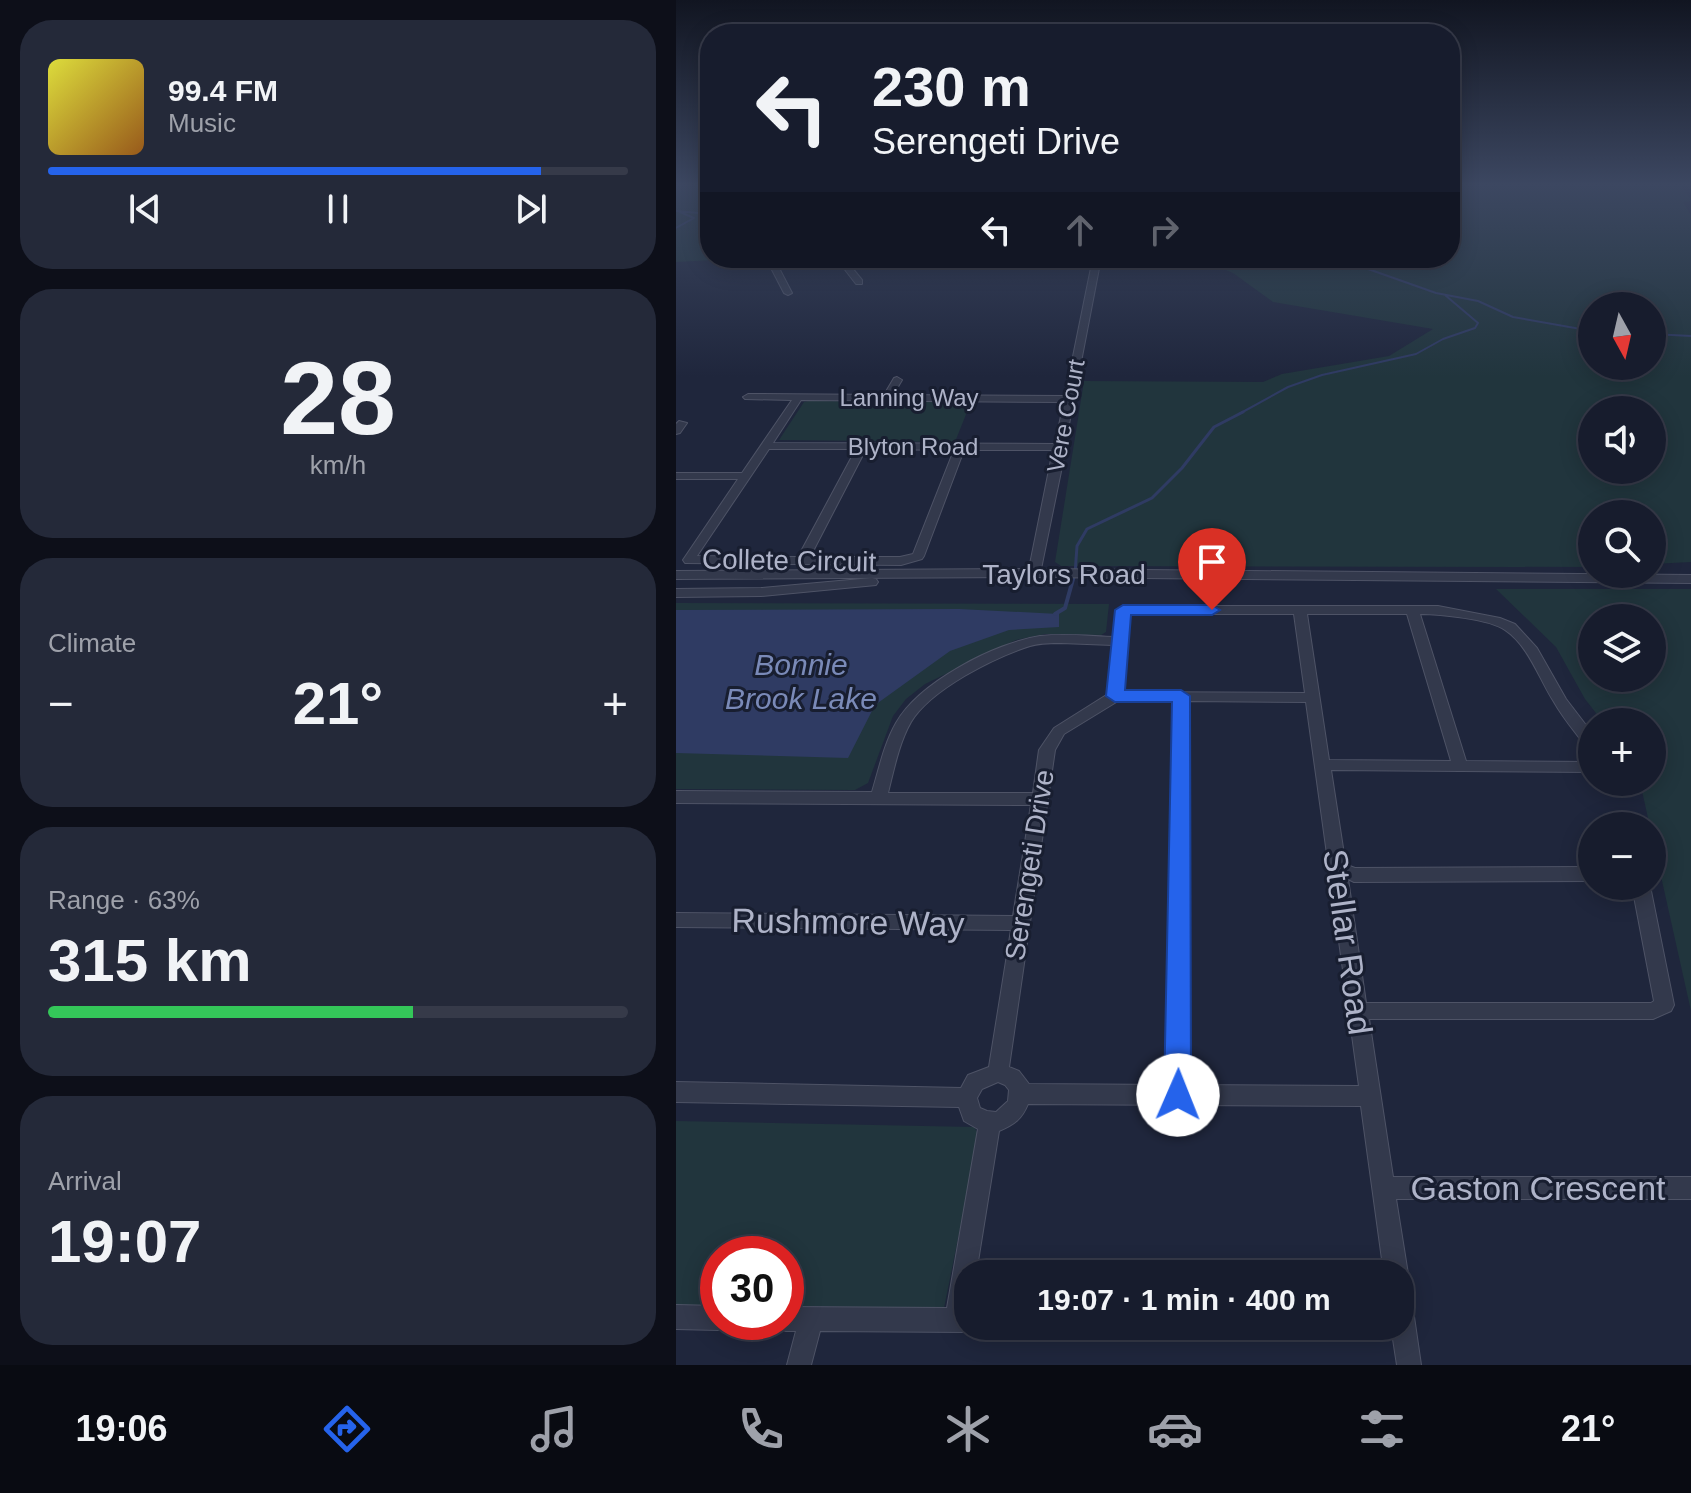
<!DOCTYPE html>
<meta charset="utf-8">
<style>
:root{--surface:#171c2d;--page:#242939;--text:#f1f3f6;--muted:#9ea1aa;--line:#363a49;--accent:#2563eb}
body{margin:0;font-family:Arial,sans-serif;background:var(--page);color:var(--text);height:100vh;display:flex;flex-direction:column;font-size:30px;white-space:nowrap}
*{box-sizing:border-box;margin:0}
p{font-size:26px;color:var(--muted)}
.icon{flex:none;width:44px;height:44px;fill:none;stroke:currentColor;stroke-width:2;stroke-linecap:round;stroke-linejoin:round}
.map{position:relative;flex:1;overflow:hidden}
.drawer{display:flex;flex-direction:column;gap:20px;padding:20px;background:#0d0f19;width:676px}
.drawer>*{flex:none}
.guide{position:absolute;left:24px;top:24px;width:760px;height:244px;border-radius:32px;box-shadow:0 4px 20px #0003,0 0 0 2px var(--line);background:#171c2d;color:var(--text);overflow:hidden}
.needle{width:52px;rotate:172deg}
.controls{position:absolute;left:902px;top:292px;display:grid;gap:16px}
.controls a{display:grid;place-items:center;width:88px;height:88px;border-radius:50%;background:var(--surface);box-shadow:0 4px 20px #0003,0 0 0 2px var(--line);font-size:40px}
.speed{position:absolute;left:24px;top:1236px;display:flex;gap:16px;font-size:40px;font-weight:700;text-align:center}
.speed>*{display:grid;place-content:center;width:104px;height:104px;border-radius:50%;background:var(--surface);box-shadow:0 4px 20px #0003,0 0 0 2px var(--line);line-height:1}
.speed .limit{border:12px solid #d22;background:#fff;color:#111}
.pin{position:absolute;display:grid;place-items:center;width:68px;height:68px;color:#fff;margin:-82px -34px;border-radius:50% 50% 50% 0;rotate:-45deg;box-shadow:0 0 8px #0007}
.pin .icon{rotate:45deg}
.me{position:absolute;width:88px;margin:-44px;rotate:1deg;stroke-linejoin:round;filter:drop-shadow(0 0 6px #0008)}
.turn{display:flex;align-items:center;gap:28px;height:168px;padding:0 40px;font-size:36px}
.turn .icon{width:104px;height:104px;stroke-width:2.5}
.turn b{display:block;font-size:56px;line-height:68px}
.lanes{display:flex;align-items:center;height:76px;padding:0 40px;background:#0003;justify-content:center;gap:40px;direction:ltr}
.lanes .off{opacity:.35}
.big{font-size:60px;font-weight:700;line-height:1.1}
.drawer .tile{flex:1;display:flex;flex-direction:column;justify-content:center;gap:12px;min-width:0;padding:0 28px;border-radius:32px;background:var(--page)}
.drawer .dial{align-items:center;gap:0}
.dial b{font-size:104px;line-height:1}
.song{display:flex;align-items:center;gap:24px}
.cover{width:96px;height:96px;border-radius:12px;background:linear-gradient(135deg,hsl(60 70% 55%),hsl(30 70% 35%))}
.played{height:8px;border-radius:4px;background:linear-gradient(90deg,var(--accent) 85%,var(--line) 85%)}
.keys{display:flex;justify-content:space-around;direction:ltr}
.heat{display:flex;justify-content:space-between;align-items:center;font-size:44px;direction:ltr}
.charge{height:12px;border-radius:6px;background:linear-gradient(90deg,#34c759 63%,var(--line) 0)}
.trip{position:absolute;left:278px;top:1260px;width:460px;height:80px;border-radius:32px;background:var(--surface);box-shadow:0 4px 20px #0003,0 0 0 2px var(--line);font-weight:700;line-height:80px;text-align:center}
.dock{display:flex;height:128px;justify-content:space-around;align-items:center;background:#090b12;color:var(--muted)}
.dock .icon{width:56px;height:56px}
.dock .on{color:var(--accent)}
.dock b{font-size:36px;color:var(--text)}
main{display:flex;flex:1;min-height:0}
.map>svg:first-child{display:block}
.green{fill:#21353d;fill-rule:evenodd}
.water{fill:#2f3b63}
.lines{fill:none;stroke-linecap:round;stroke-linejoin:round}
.stream-far2{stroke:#2f3b63;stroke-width:2}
.stream-far1{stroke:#2f3b63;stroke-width:3}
.stream{stroke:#2f3b63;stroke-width:4}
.minor-casing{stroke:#4e5366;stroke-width:2}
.minor{fill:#33394c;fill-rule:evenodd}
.route{fill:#2563eb;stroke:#184099;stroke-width:2}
.labels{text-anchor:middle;stroke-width:6;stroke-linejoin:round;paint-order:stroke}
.far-street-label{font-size:24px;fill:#aeb3c8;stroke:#181e30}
.street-label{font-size:28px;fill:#aeb3c8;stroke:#181e30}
.water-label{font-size:30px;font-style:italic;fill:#7a8ab8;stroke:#181e30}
.near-street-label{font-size:34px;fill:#aeb3c8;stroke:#181e30}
</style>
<main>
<section class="drawer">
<div class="tile">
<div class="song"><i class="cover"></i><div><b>99.4 FM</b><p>Music</p></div></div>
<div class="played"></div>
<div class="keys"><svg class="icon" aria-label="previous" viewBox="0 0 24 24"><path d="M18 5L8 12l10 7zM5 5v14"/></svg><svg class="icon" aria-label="pause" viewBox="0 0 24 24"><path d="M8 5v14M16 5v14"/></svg><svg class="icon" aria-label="next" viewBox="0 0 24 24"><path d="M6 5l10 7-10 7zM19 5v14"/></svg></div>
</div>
<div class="tile dial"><b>28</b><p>km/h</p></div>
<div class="tile"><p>Climate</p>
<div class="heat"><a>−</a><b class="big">21°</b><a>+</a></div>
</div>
<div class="tile"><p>Range · 63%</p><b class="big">315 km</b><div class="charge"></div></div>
<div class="tile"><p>Arrival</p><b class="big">19:07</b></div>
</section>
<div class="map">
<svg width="1015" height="1365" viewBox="0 0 1015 1365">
<rect width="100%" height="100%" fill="#1f263c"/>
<!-- green -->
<path class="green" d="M0,186H34V258H78L0,262Z
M774,186H1006L1015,201L1007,202L1015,215V562L976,564V514H916V567L385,566L379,562L408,381L587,382L606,374L713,356L757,329L597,302L557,273L522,258H774ZM976,306V366H916V306ZM916,410H976V470H916Z
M133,401L295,402L279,442L103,440L128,402Z
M820,589H1015V1011L964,782H976V722H927L909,699L880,647ZM916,618H976V678H916Z
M0,603L433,604L430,632L425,635L369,634L340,640L249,684L230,699L217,716L192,783L179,790L0,789Z
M0,1121L298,1127L303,1135L268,1308L110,1306V1254H42V1305H0Z"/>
<!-- water -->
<path class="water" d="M283,609L383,614V627L333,630L274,651L199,705L172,758L0,753V610Z"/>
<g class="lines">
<!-- stream-far2 -->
<path class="stream-far2" d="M0,211L34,214
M0,228L18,218L4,212
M661,258L760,293L802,301L837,317L916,331
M976,334L1015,336
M563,414L612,387L646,375L740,354L767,339L799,328L802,323L769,295"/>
<!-- stream-far1 -->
<path class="stream-far1" d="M399,574L401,546L411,529L476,498L506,468L538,427L567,412"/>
<!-- stream -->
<path class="stream" d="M379,614L389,608L399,572"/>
<!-- minor casing -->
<g class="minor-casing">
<path id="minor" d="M111,258H124L110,263L104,270L116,293L112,295L108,293L93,264L59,263L55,261L59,259L96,260L101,264L104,259Z
M160,258H168L186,280V284H180Z
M245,258H266L238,263L234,261Z
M417,258H425L389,445L390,447L365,569L1015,575V583L358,577L0,579V571L353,569L377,450H288L248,556L246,559L225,565L9,563L7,560L62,479H0V473H66L116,400L69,399L67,397L72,394L208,395L218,378L221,377L226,380L217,395L389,396ZM125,400L388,402L379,444L97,443ZM93,449H180L122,557L21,556ZM190,449L278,450L237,554L224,557H134Z
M3,421L11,423L4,433L0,434V424Z
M196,578L200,579L202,582L200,585L85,596L0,597V589L85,588Z
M447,606H762L824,618L839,624L861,648L890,699L916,733V749L911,748C900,733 887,718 878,702C863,679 853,646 829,630C814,619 763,614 744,614L790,761L916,762V772L655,770L669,861L671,865L679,868L916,867V881L678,882L672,879L690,1003H975L978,1001L956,886H974L998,1005L995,1011L977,1019H693L717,1177H1015V1199H720L732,1274L728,1282L724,1284V1274H708L685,1106L352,1104C346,1119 338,1125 323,1131L300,1274H292V1326H302L301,1329L292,1332L144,1331L135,1365H111L120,1331H110L101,1328L99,1322H110V1307L271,1308L302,1129L288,1121L283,1107L0,1102V1082L285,1088L292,1075L313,1067L335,930L0,927V913L337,916L355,805L0,803V791L196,792C203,769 208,744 220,723C243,682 319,643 364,636C389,633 413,636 438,637L441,610ZM453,614H618L629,693L446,692ZM631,614H731L775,761L653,760ZM385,643L437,645L432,694L378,728L363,750L357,793H212C218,769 223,743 235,722C255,689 319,657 354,646C364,643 375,643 385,643ZM442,701H498L492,1085L353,1084L343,1071L333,1067L379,750L388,734ZM512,701L630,702L683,1086L512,1085ZM322,1082L329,1085L333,1090L332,1101L320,1112L311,1111L304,1108L301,1098L306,1089Z
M724,1291L732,1295L736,1303L745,1365H721L715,1326H724Z
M0,1305L42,1306V1322H52L51,1327L42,1330L0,1329Z"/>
</g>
<!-- minor -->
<use href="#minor" class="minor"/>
</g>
<!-- sky -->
<linearGradient id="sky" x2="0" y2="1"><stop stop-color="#111521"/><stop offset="0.49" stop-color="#3c4761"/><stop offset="1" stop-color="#3c4761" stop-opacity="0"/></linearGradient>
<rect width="1015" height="377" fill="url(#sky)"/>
<!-- route -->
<path class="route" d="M447,605H536L544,610L536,615H455L449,690H505L514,696L515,1095L511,1103L502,1107L492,1103L488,1095L496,702H439L430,696L439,610Z"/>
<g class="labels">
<!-- far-street labels -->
<g class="far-street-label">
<text x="233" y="406">Lanning Way</text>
<text transform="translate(390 416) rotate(-79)" y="8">Vere Court</text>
<text x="237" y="455">Blyton Road</text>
</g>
<!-- street labels -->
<g class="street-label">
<text transform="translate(113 560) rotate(1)" y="10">Collete Circuit</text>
<text x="388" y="584">Taylors Road</text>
<text transform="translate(353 865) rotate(-81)" y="10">Serengeti Drive</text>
</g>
<!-- water labels -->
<g class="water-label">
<text x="125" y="675">Bonnie<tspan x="125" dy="34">Brook Lake</tspan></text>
</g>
<!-- near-street labels -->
<g class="near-street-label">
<text transform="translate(172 922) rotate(1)" y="12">Rushmore Way</text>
<text transform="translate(672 942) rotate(82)" y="12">Stellar Road</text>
<text x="862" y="1200">Gaston Crescent</text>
</g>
</g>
</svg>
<div class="controls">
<a><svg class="needle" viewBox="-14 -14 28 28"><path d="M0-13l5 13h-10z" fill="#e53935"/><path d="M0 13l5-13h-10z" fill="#9ea1aa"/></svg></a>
<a><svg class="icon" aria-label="sound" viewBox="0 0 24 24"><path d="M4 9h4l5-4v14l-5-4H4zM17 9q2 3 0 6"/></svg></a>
<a><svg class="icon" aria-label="search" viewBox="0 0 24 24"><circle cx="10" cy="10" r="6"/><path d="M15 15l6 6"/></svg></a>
<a><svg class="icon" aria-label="layers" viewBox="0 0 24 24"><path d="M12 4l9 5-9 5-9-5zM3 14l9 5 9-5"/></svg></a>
<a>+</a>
<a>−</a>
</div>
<div class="speed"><div class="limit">30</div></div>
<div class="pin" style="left:536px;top:610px;background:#d93025"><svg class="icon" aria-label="arrive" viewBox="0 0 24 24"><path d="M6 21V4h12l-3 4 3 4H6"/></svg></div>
<svg class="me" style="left:502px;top:1095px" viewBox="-20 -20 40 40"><circle r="19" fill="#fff"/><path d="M0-13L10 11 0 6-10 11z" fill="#2563eb"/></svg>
<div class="trip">19:07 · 1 min · 400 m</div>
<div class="guide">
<div class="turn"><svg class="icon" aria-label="left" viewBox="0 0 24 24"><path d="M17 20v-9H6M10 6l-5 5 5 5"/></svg><div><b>230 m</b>Serengeti Drive</div></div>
<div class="lanes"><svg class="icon" aria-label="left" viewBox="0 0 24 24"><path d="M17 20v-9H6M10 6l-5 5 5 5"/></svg><svg class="icon off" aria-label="ahead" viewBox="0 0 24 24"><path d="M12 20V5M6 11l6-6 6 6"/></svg><svg class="icon off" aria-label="right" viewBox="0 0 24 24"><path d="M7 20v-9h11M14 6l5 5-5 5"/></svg></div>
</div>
</div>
</main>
<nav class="dock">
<b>19:06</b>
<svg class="icon on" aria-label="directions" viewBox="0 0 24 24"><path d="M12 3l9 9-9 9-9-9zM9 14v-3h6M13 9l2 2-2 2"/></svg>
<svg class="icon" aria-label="music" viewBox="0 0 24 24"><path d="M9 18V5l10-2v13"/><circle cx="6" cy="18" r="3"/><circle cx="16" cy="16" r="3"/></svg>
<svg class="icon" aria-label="phone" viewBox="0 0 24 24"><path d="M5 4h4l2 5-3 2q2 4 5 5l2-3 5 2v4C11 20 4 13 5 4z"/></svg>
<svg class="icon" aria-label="climate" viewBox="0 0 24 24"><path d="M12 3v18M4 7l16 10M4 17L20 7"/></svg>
<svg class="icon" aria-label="car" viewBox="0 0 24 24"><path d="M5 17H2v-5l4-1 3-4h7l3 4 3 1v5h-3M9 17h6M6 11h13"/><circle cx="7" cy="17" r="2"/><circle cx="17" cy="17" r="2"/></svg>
<svg class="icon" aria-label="filters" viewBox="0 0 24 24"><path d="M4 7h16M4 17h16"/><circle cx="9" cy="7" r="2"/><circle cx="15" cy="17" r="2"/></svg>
<b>21°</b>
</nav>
